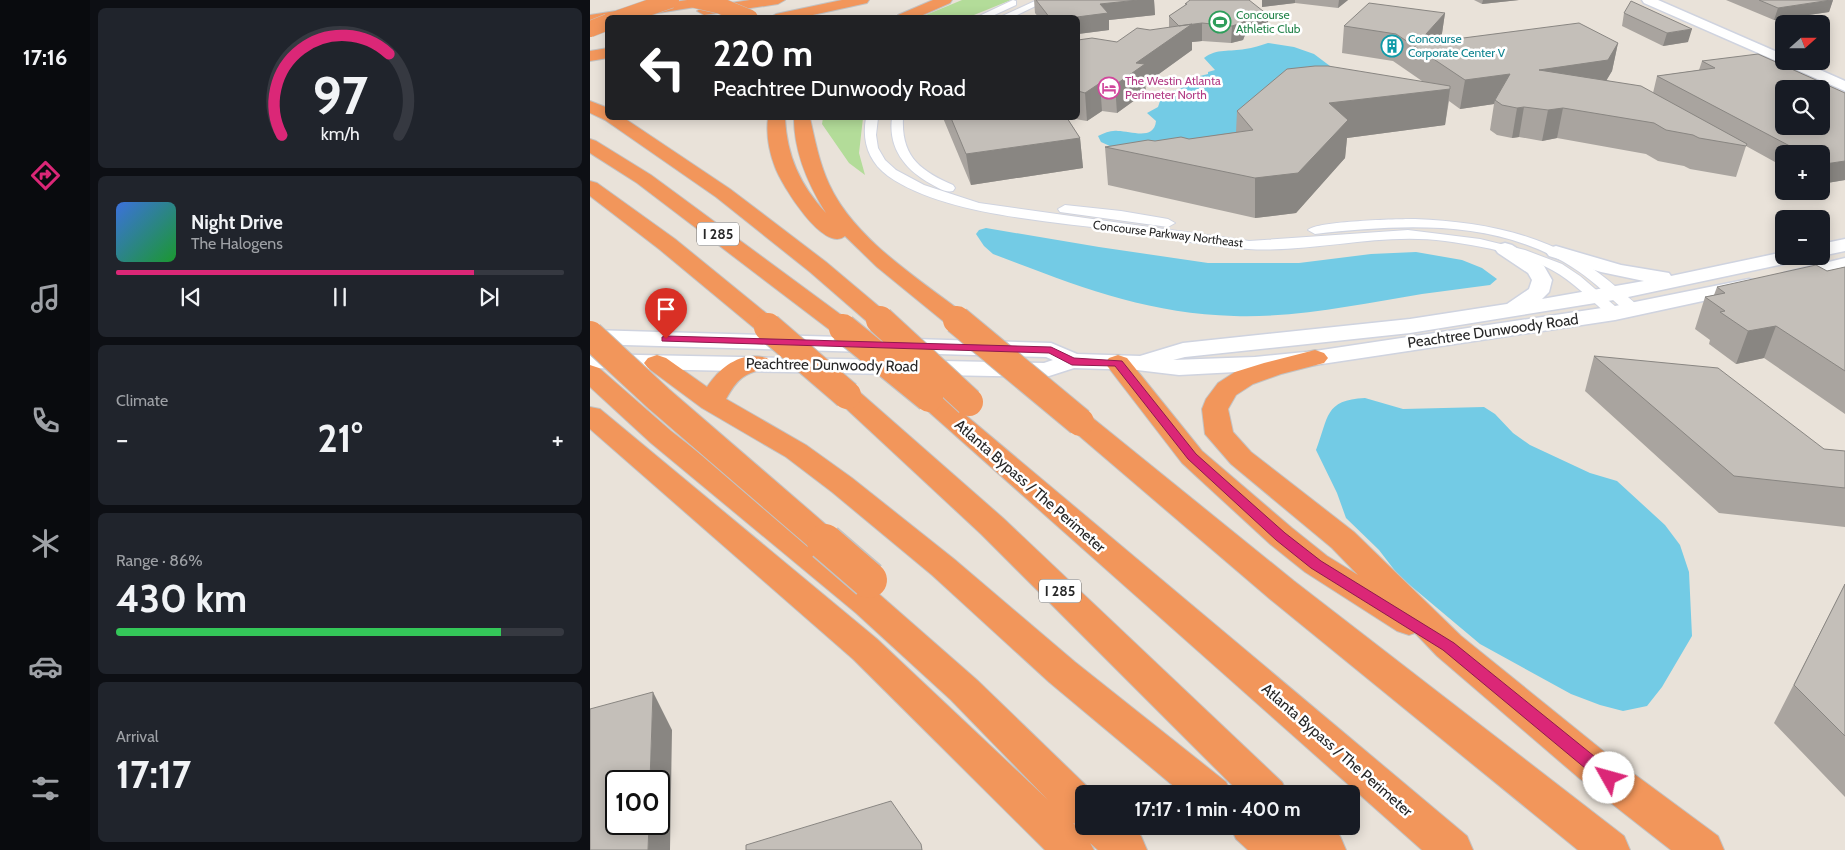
<!DOCTYPE html>
<meta charset="utf-8">
<style>
:root{--surface:#171b24;--page:#20242c;--text:#f1f3f6;--muted:#9ea1a6;--line:#363941;--accent:#db2777}
body{margin:0;font-family:Cabin,sans-serif;background:var(--page);color:var(--text);height:100vh;display:flex;flex-direction:column;font-size:19px;white-space:nowrap}
*{box-sizing:border-box;margin:0}
p{font-size:16px;color:var(--muted)}
.icon{flex:none;width:28px;height:28px;fill:none;stroke:currentColor;stroke-width:2;stroke-linecap:round;stroke-linejoin:round}
.map{position:relative;flex:1;overflow:hidden}
.details{display:flex;flex-direction:column;gap:8px;padding:8px;background:#0d0f14;width:500px}
.details>*{flex:none}
.guide{position:absolute;left:15px;top:15px;width:475px;height:105px;border-radius:8px;box-shadow:0 2px 12px #0003;background:#202124;color:#fff;overflow:hidden}
.needle{width:32px;rotate:69deg}
.buttons{position:absolute;left:1185px;top:15px;display:grid;gap:10px}
.buttons a{display:grid;place-items:center;width:55px;height:55px;border-radius:8px;background:var(--surface);box-shadow:0 2px 12px #0003;font-size:25px}
.speed{position:absolute;left:15px;top:770px;display:flex;gap:10px;font-size:25px;font-weight:700;text-align:center}
.speed>*{display:grid;place-content:center;width:65px;height:65px;border-radius:50%;background:var(--surface);box-shadow:0 2px 12px #0003;line-height:1}
.speed .limit{border:2px solid #111;border-radius:8px;background:#fff;color:#111}
.pin{position:absolute;display:grid;place-items:center;width:42px;height:42px;color:#fff;margin:-51px -21px;border-radius:50% 50% 50% 0;rotate:-45deg;box-shadow:0 0 5px #0007}
.pin .icon{rotate:45deg}
.me{position:absolute;width:55px;margin:-28px;rotate:308deg;stroke-linejoin:round;filter:drop-shadow(0 0 4px #0008)}
.turn{display:flex;align-items:center;gap:18px;height:105px;padding:0 25px;font-size:22px}
.turn .icon{width:65px;height:65px;stroke-width:2.5}
.turn b{display:block;font-size:35px;line-height:42px}
.big{font-size:38px;font-weight:700;line-height:1.1}
.details .tile{flex:1;display:flex;flex-direction:column;justify-content:center;gap:8px;min-width:0;padding:0 18px;border-radius:8px;background:var(--page)}
.details .dial{align-items:center;gap:0}
.dial svg{height:130px;overflow:visible;fill:none;stroke:var(--line);stroke-width:7;stroke-linecap:round;text-anchor:middle}
.dial text{fill:var(--text);stroke:none}
.song{display:flex;align-items:center;gap:15px}
.cover{width:60px;height:60px;border-radius:8px;background:linear-gradient(135deg,hsl(220 70% 55%),hsl(130 70% 35%))}
.played{height:5px;border-radius:2px;background:linear-gradient(90deg,var(--accent) 80%,var(--line) 80%)}
.keys{display:flex;justify-content:space-around;direction:ltr}
.heat{display:flex;justify-content:space-between;align-items:center;font-size:28px;direction:ltr}
.charge{height:8px;border-radius:4px;background:linear-gradient(90deg,#34c759 86%,var(--line) 0)}
.trip{position:absolute;left:485px;top:785px;width:285px;height:50px;border-radius:8px;background:var(--surface);box-shadow:0 2px 12px #0003;font-weight:700;line-height:50px;text-align:center}
main{display:flex;flex:1;min-height:0}
.tabs{display:flex;flex-direction:column;width:90px;justify-content:space-around;align-items:center;background:#090b0e;color:var(--muted)}
.tabs .icon{width:35px;height:35px}
.tabs .current{color:var(--accent)}
.tabs b{font-size:22px;color:var(--text)}
.map>svg:first-child{display:block}
.green{fill:#b3dc99}
.water{fill:#73cbe5}
.lines{fill:none;stroke-linecap:round;stroke-linejoin:round}
.street-casing{stroke:#cfd3df;stroke-width:2}
.secondary-casing{stroke:#cfd3df;stroke-width:3}
.highway-casing{stroke:#c3c3c3;stroke-width:2}
.street{fill:#fff;fill-rule:evenodd}
.secondary{fill:#fff;fill-rule:evenodd}
.highway{fill:#f2965b;fill-rule:evenodd}
.highway-bridge-far2-casing{stroke:#c3c3c3;stroke-width:17;stroke-linecap:butt}
.highway-bridge-far1-casing{stroke:#c3c3c3;stroke-width:30;stroke-linecap:butt}
.highway-bridge-casing{stroke:#c3c3c3;stroke-width:39;stroke-linecap:butt}
.highway-bridge-far2{stroke:#f2965b;stroke-width:16}
.highway-bridge-far1{stroke:#f2965b;stroke-width:28}
.highway-bridge{stroke:#f2965b;stroke-width:36}
.wall{fill:#a9a49f}
.shaded-wall{fill:#898682}
.building{fill:#c4bfb9;stroke:#898682;fill-rule:evenodd}
.route{fill:#db2777;stroke:#8e194d}
.labels{text-anchor:middle;stroke-width:5;stroke-linejoin:round;paint-order:stroke}
.far-leisure-label{font-size:12px;fill:#27864d;stroke:#fff;text-anchor:start}
.far-culture-label{font-size:12px;fill:#0d838f;stroke:#fff;text-anchor:start}
.far-hotel-label{font-size:12px;fill:#b23c85;stroke:#fff;text-anchor:start}
.far-street-label{font-size:12px;fill:#272727;stroke:#fff}
.shield{fill:#fff;stroke:#686868;stroke-width:1}
.shield-label{font-size:14px;font-weight:bold;fill:#272727}
.street-label{font-size:15px;fill:#272727;stroke:#fff}
</style>
<main>
<nav class="tabs">
<b>17:16</b>
<svg class="icon current" aria-label="directions" viewBox="0 0 24 24"><path d="M12 3l9 9-9 9-9-9zM9 14v-3h6M13 9l2 2-2 2"/></svg>
<svg class="icon" aria-label="music" viewBox="0 0 24 24"><path d="M9 18V5l10-2v13"/><circle cx="6" cy="18" r="3"/><circle cx="16" cy="16" r="3"/></svg>
<svg class="icon" aria-label="phone" viewBox="0 0 24 24"><path d="M5 4h4l2 5-3 2q2 4 5 5l2-3 5 2v4C11 20 4 13 5 4z"/></svg>
<svg class="icon" aria-label="climate" viewBox="0 0 24 24"><path d="M12 3v18M4 7l16 10M4 17L20 7"/></svg>
<svg class="icon" aria-label="car" viewBox="0 0 24 24"><path d="M5 17H2v-5l4-1 3-4h7l3 4 3 1v5h-3M9 17h6M6 11h13"/><circle cx="7" cy="17" r="2"/><circle cx="17" cy="17" r="2"/></svg>
<svg class="icon" aria-label="filters" viewBox="0 0 24 24"><path d="M4 7h16M4 17h16"/><circle cx="9" cy="7" r="2"/><circle cx="15" cy="17" r="2"/></svg>
</nav>
<section class="details">
<div class="tile dial"><svg viewBox="0 0 100 80">
<path d="M14 69A42 42 0 1 1 86 69"/>
<path d="M14 69A42 42 0 0 1 80 19" stroke="#db2777"/>
<text x="50" y="56" font-size="32" font-weight="700">97</text>
<text x="50" y="72" font-size="11">km/h</text>
</svg></div>
<div class="tile">
<div class="song"><i class="cover"></i><div><b>Night Drive</b><p>The Halogens</p></div></div>
<div class="played"></div>
<div class="keys"><svg class="icon" aria-label="previous" viewBox="0 0 24 24"><path d="M18 5L8 12l10 7zM5 5v14"/></svg><svg class="icon" aria-label="pause" viewBox="0 0 24 24"><path d="M8 5v14M16 5v14"/></svg><svg class="icon" aria-label="next" viewBox="0 0 24 24"><path d="M6 5l10 7-10 7zM19 5v14"/></svg></div>
</div>
<div class="tile"><p>Climate</p>
<div class="heat"><a>−</a><b class="big">21°</b><a>+</a></div>
</div>
<div class="tile"><p>Range · 86%</p><b class="big">430 km</b><div class="charge"></div></div>
<div class="tile"><p>Arrival</p><b class="big">17:17</b></div>
</section>
<div class="map">
<svg width="1255" height="850" viewBox="0 0 1255 850">
<rect width="100%" height="100%" fill="#e9e2d9"/>
<!-- green -->
<path class="green" d="M372,0H421L379,17H331Z
M233,118H273L269,153L275,175L259,163L232,124Z"/>
<!-- water -->
<path class="water" d="M678,43L704,47L724,54L760,81L656,126L640,138L522,147L511,142L508,136C515,133 521,130 528,131C541,131 564,141 566,121L557,113L568,107L570,101L583,91L606,83L604,80L612,78L610,76L618,74V72L625,70L614,58C627,48 640,52 655,49C663,48 671,45 678,43Z
M396,228L509,247L618,263H709L781,254L826,252L872,260L892,268L907,279L900,285C877,288 855,291 832,294C770,304 707,318 644,316C556,314 484,285 403,254L394,246L386,234L389,230Z
M775,398L813,409L894,407L905,414L923,433L940,445L1000,473L1027,481L1075,525L1090,545L1099,572L1102,636L1072,687L1057,706L1033,711L1010,705L981,694L890,644L809,576L789,550L756,518L747,493L726,450C739,417 734,400 775,398Z"/>
<g class="lines">
<!-- street casing -->
<g class="street-casing">
<path id="street" d="M423,0L426,1V5L398,18H385Z
M447,0H458L421,18H408Z
M276,118H288L286,135L288,148L295,160L306,170L334,185L389,203L659,241L818,230L890,239L935,250L972,264L990,276L1033,313L1030,316H1020C1001,301 983,281 962,270C930,253 891,246 855,241C789,232 724,253 658,249C616,246 574,237 532,231C463,221 355,216 298,176C278,161 272,141 276,118Z
M302,118H313C311,157 331,171 363,185L365,188L363,191C356,193 348,188 341,184C315,170 298,148 302,118Z
M475,205L531,211L578,219L585,223L578,227L470,212L468,209Z
M825,219C898,222 969,236 1026,287C1034,294 1044,301 1051,310L1048,313H1038C1021,299 1006,283 988,271C911,218 814,224 725,234L718,230C726,221 808,219 825,219Z"/>
</g>
<!-- secondary casing -->
<g class="secondary-casing">
<path id="secondary" d="M1052,0H1068L1194,55V61H1210L1255,81V91L1054,3Z
M1255,239V251L1231,256V244Z
M915,243L922,245L954,266L962,280L959,292L952,299L1054,281L1011,272L959,256L956,252L959,248L966,246L1031,265L1079,273L1081,276L1194,252V256H1213L1210,260L1203,262L1024,300L820,333L595,357L583,360L665,357L725,351L1025,306L1159,279L1166,281L1169,285L1166,289L1159,291L1025,320L725,365L665,371L589,375L547,370L484,368L456,377L0,368V354L454,363L463,360L456,357L0,344V330L461,343L487,354L550,356L593,343L820,319L917,304L939,289L942,280L938,273L908,253L905,249L908,245Z
M1255,258V270L1201,283L1194,281L1191,277L1194,273Z"/>
</g>
<!-- highway casing -->
<g class="highway-casing">
<path id="highway" d="M97,0H131L124,4L37,18H18V21L0,23V15Z
M160,0H195L188,4L114,15L107,11L114,7Z
M252,0H279L277,3L209,18H179L186,14Z
M343,0H362L360,3L326,18H306L308,15Z
M18,48V58L0,61V51Z
M0,101L18,108V118H34L140,189L236,262L299,315L302,320L299,325L290,327L281,325L220,272L126,197L15,120L0,113Z
M178,118H195C197,156 210,185 236,213C218,184 204,152 204,118H220C225,140 229,162 239,184C264,239 329,279 376,315L379,320L376,325L367,327L358,325L287,267L255,236C234,254 191,184 185,167C179,151 176,134 178,118Z
M0,139L6,141L61,175L262,323L265,328L262,333L253,335L244,333L47,183L0,153Z
M0,181L7,183L85,239L187,322L190,327L187,332L178,334L169,332L69,249L0,196Z
M725,350L734,353L738,358L734,363L691,374L663,384L646,395L638,409L643,432L661,452L764,532L871,636L1017,754L1128,836L1134,850H1081L989,778L847,656L825,633L819,635L807,631L715,572L680,544L592,463L515,363L519,358L528,355L537,358L612,451L702,528L737,556L768,575L742,548L641,464L615,434L612,409L616,399L628,383L645,372L674,363Z
M67,355L76,358L117,387C131,366 151,351 177,358L181,363L177,368C153,374 148,378 136,399L216,445L262,478L364,559L485,662L636,782L642,794H593L459,682L342,575L242,492L196,457L112,408L58,368L54,363L58,358Z
M0,365L9,368L81,431L290,595L387,680L505,794H494V826H540L551,836L557,850H508L500,843L504,850H455L263,659L0,429V407L10,409L287,639L458,800L361,700L266,613L61,443L0,387ZM483,823L491,826L494,833Z
M257,387L266,389L413,518L692,782L698,794H651L391,534L248,401L244,395L248,389Z
M339,390L348,392L877,836L883,850H832L330,404L326,398L330,392Z
M490,414L500,416L704,581L1034,836L1040,850H988L680,599L480,428L476,422L480,416Z
M640,826L692,828L691,826H739L750,836L756,850H658L646,839Z"/>
</g>
<!-- street -->
<use href="#street" class="street"/>
<!-- secondary -->
<use href="#secondary" class="secondary"/>
<!-- highway -->
<use href="#highway" class="highway"/>
<!-- highway-bridge-far2 casing -->
<g class="highway-bridge-far2-casing">
<path id="highway-bridge-far2" d="M105,0L131,6L160,18
M29,18L81,0
M0,29L18,22"/>
</g>
<!-- highway-bridge-far1 casing -->
<g class="highway-bridge-far1-casing">
<path id="highway-bridge-far1" d="M290,320L379,402
M367,320L490,422
M178,327L257,395
M253,328L339,398
M0,335L69,399L237,544"/>
</g>
<!-- highway-bridge casing -->
<g class="highway-bridge-casing">
<path id="highway-bridge" d="M235,542L279,580"/>
</g>
<!-- highway-bridge-far2 -->
<use href="#highway-bridge-far2" class="highway-bridge-far2"/>
<!-- highway-bridge-far1 -->
<use href="#highway-bridge-far1" class="highway-bridge-far1"/>
<!-- highway-bridge -->
<use href="#highway-bridge" class="highway-bridge"/>
</g>
<!-- wall -->
<path class="wall" d="M444,0H564L565,15L519,20V30L488,34V18H449L445,13Z
M672,0H758L748,8L705,3L672,7Z
M884,0H929L892,4Z
M1136,0H1243L1239,12L1184,20Z
M595,6L678,32L655,35L653,40L641,43L612,41L602,42V50L555,84L556,92L527,113L512,111L497,121L479,118H488V40L527,42L579,28V16Z
M855,13L851,40L850,41L1028,43L1022,71L1016,80L1063,93L1067,76L1109,70L1112,61L1255,93V180L1231,184V154H1194V167L1156,146L1146,177L1100,169L1094,166L1068,161L1056,154L967,138L952,141L929,137L922,138L907,135L900,130L904,104L870,109L859,101L855,125L757,138L755,158L706,213L665,218L518,185L515,147L565,141L599,139L646,132L647,111L832,81L803,61L752,53L754,26Z
M1034,13L1098,42L1073,46L1032,26Z
M353,118H477L490,138L493,168L381,185Z
M1255,267V414L1174,358L1146,364L1119,344L1120,340L1105,329L1115,297L1124,295L1127,287L1237,271Z
M1004,356L1234,449L1255,451V527L1129,513L995,391Z
M1255,584V797L1184,723Z"/>
<!-- shaded-wall -->
<path class="shaded-wall" d="M548,0H564L565,15L519,20V30L488,34V18H479L510,4Z
M672,0H705V3L672,7Z
M749,0H758L748,8Z
M893,0H929L892,4Z
M1243,0L1239,12L1184,20L1188,8Z
M855,13L851,40L838,55L827,44Z
M678,15V32L655,35L653,40L641,43L642,26L655,18Z
M612,23V41L602,42V50L555,84L556,92L527,113L525,85L546,63L589,26Z
M1102,29L1098,42L1073,46L1077,33Z
M1028,43L1022,71L1012,88L949,70Z
M920,74L905,100L904,104L870,109L875,80Z
M510,83L512,111L497,121L495,93Z
M860,89L855,125L757,138L755,158L706,213L665,218V178L739,103Z
M934,107L929,137L922,138L927,108Z
M973,108L967,138L952,141L958,110Z
M490,138L493,168L381,185L376,154Z
M1255,161V180L1231,184V174L1235,164Z
M1186,326L1174,358L1146,364L1158,331Z
M63,692L82,730L80,850H58L59,824H69V781H60Z"/>
<!-- building -->
<path class="building" d="M446,0H548L510,4L518,13L479,18H460Z
M600,0H659L678,15L655,18L654,22L642,26L612,23L589,26L579,16L597,4H595Z
M1169,0H1241L1188,8Z
M1041,1L1102,29L1077,33L1034,13Z
M779,3L855,13L827,44L989,23L1028,43L1018,60L949,70L1051,86L1157,144L1156,146L1109,138L1103,135L1076,130L1064,123L973,108L958,110L934,107L927,108L912,105L905,100L920,74L875,80L806,34L754,26Z
M602,24L546,63L555,64L525,85L510,83L495,93L488,91V40L502,38L527,42L547,28L560,30Z
M1168,54L1255,93V161L1235,164L1231,162V154H1215L1067,76L1125,68L1112,61ZM1194,89H1231V126H1194Z
M725,66H738L860,86V89L739,103L758,120L708,173L665,178L515,147L558,140L565,141L591,137L599,139L663,130L647,111L697,69Z
M361,118H477L490,138L376,154Z
M1226,265L1237,271L1255,267V371L1186,326L1158,331L1130,312L1135,311L1115,297L1135,293L1127,287Z
M1004,356L1128,368L1234,449L1255,451V488L1144,476Z
M1255,584V736L1204,685Z
M63,692L60,781H26V824H59L58,850H0V709Z
M301,801L331,844L332,850H156V845Z"/>
<!-- route -->
<path class="route" d="M76,336L461,347L484,358L532,361L606,454L695,533L731,561L864,643L1025,773L1027,778L1025,783L1019,785L1013,783L853,650L721,568L686,540L598,459L525,366L482,365L459,353L72,341V337Z"/>
<!-- icons -->
<defs>
<g id="stadium-ring" transform="scale(1.125)"><circle r="9.5" fill="#fff" stroke="#2e9e5b" stroke-width="1.5"/><path d="M0-5a6.5 5 0 1 0 0 10a6.5 5 0 1 0 0-10ZM-3.5-1.8h7v3.6h-7Z" fill="#2e9e5b"/></g>
<g id="building-ring" transform="scale(1.125)"><circle r="9.5" fill="#fff" stroke="#0f9aa8" stroke-width="1.5"/><path d="M-4-6H4V6H1V3H-1V6H-4ZM-2.5-4.3h1.7v1.8h-1.7ZM.8-4.3h1.7v1.8H.8ZM-2.5-1h1.7V.8h-1.7ZM.8-1h1.7V.8H.8Z" fill="#0f9aa8"/></g>
<g id="hotel-ring" transform="scale(1.125)"><circle r="9.5" fill="#fff" stroke="#d1479c" stroke-width="1.5"/><path d="M-6-4.5h1.5V1H6V5H4.5V3h-9V5H-6ZM-4 0a1.8 1.8 0 1 1 3.6 0ZM.5 0V-2.5h3Q6-2.5 6 0Z" fill="#d1479c"/></g>
</defs>
<g fill-rule="evenodd">
<use href="#stadium-ring" x="630" y="22"/>
<use href="#building-ring" x="802" y="46"/>
<use href="#hotel-ring" x="519" y="88"/>
</g>
<g class="labels">
<!-- far-leisure labels -->
<g class="far-leisure-label">
<text x="646" y="19">Concourse<tspan x="646" dy="14">Athletic Club</tspan></text>
</g>
<!-- far-culture labels -->
<g class="far-culture-label">
<text x="818" y="43">Concourse<tspan x="818" dy="14">Corporate Center V</tspan></text>
</g>
<!-- far-hotel labels -->
<g class="far-hotel-label">
<text x="535" y="85">The Westin Atlanta<tspan x="535" dy="14">Perimeter North</tspan></text>
</g>
<!-- far-street labels -->
<g class="far-street-label">
<text transform="translate(578 234) rotate(7)" y="4">Concourse Parkway Northeast</text>
</g>
<!-- shield labels -->
<g class="shield">
<rect x="107" y="222.5" width="42" height="23" rx="4"/>
<rect x="449" y="579.5" width="42" height="23" rx="4"/>
</g>
<g class="shield-label">
<text x="128" y="239">I 285</text>
<text x="470" y="596">I 285</text>
</g>
<!-- street labels -->
<g class="street-label">
<text transform="translate(903 331) rotate(-8)" y="5">Peachtree Dunwoody Road</text>
<text transform="translate(242 365) rotate(1)" y="5">Peachtree Dunwoody Road</text>
<text transform="translate(440 486) rotate(41)" y="5">Atlanta Bypass / The Perimeter</text>
<text transform="translate(747 750) rotate(41)" y="5">Atlanta Bypass / The Perimeter</text>
</g>
</g>
</svg>
<div class="buttons">
<a><svg class="needle" viewBox="-14 -14 28 28"><path d="M0-13l5 13h-10z" fill="#e53935"/><path d="M0 13l5-13h-10z" fill="#9ea1a6"/></svg></a>
<a><svg class="icon" aria-label="search" viewBox="0 0 24 24"><circle cx="10" cy="10" r="6"/><path d="M15 15l6 6"/></svg></a>
<a>+</a>
<a>−</a>
</div>
<div class="speed"><div class="limit">100</div></div>
<div class="pin" style="left:76px;top:339px;background:#d93025"><svg class="icon" aria-label="arrive" viewBox="0 0 24 24"><path d="M6 21V4h12l-3 4 3 4H6"/></svg></div>
<svg class="me" style="left:1019px;top:778px" viewBox="-20 -20 40 40"><circle r="19" fill="#fff"/><path d="M0-13L10 11 0 6-10 11z" fill="#db2777"/></svg>
<div class="trip">17:17 · 1 min · 400 m</div>
<div class="guide">
<div class="turn"><svg class="icon" aria-label="left" viewBox="0 0 24 24"><path d="M17 20v-9H6M10 6l-5 5 5 5"/></svg><div><b>220 m</b>Peachtree Dunwoody Road</div></div>
</div>
</div>
</main>
